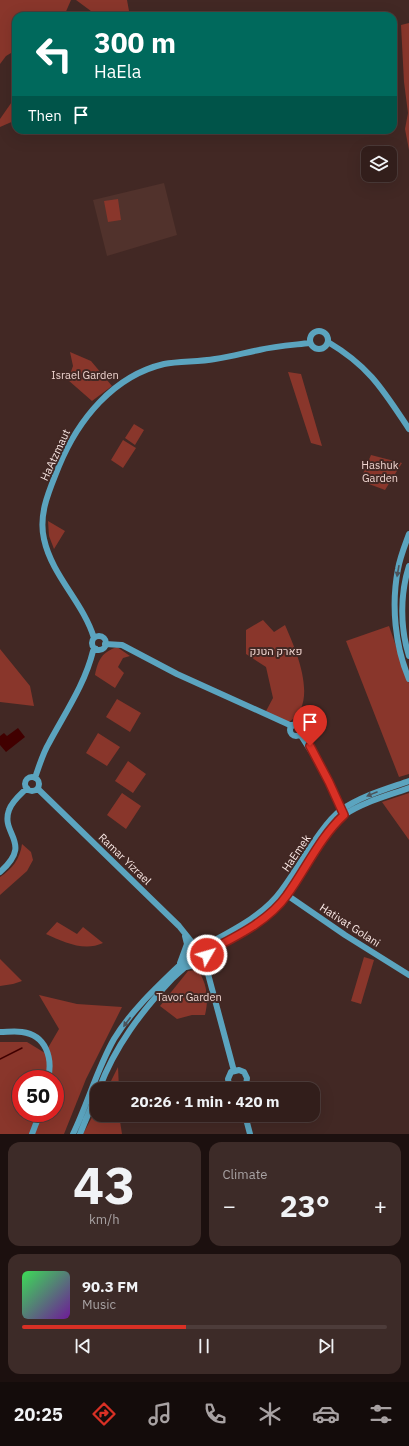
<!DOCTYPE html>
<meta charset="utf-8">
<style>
:root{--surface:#321e1b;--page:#3d2b28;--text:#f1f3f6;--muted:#a8a2a3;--line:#4d3c3a;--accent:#d93025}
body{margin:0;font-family:"IBM Plex Sans",Heebo,sans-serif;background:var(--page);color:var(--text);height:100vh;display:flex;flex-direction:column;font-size:15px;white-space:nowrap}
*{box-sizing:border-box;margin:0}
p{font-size:13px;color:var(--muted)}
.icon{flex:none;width:22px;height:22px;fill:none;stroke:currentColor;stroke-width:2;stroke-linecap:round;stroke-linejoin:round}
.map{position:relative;height:1134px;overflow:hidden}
.drawer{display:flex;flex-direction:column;gap:8px;padding:8px;background:#1c100f;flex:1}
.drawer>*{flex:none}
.top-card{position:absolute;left:12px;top:12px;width:385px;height:122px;border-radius:12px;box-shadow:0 4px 16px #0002,0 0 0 1px var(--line);background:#00695c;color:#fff;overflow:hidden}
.fabs{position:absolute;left:361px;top:146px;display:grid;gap:8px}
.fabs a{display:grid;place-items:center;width:36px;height:36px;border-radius:8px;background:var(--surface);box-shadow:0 4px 16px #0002,0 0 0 1px var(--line);font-size:20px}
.speed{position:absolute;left:12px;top:1070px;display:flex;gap:8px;font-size:20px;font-weight:700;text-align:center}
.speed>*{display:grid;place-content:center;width:52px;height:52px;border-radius:50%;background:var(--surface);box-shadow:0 4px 16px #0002,0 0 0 1px var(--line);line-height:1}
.speed .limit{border:6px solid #d22;background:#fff;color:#111}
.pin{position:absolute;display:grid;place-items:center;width:34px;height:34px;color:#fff;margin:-41px -17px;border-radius:50% 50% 50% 0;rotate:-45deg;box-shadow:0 0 4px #0007}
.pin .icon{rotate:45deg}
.me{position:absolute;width:44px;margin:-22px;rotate:52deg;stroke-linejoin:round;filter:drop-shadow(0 0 3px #0008)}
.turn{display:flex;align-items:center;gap:14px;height:84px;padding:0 16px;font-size:18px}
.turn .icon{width:52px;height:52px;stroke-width:2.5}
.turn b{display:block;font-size:28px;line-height:34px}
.then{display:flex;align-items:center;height:38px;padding:0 16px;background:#0003;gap:8px;font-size:15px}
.big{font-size:30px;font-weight:800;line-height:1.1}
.drawer .card{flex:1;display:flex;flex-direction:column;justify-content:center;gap:6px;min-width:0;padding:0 14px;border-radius:12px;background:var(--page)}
.drawer .dial{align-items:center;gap:0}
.dial b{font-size:52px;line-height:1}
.song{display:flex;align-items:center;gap:12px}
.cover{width:48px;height:48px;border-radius:6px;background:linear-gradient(135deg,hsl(130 70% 55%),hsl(280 70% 35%))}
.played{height:4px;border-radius:2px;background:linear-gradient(90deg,var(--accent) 45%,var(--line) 45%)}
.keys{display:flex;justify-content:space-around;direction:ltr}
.heat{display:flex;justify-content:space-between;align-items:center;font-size:22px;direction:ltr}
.drawer .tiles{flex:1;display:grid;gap:8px;grid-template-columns:1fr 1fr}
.card:last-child{grid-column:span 2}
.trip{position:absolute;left:90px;top:1082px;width:230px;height:40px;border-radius:12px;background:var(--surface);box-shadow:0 4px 16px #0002,0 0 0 1px var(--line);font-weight:800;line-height:40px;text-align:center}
.tab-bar{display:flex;height:64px;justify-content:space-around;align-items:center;background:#140c0b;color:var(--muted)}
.tab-bar .icon{width:28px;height:28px}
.tab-bar .selected{color:var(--accent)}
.tab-bar b{font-size:18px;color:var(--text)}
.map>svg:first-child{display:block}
.built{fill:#51322c}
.green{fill:#89362b;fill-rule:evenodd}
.water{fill:#410000}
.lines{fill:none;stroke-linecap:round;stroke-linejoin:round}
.stream{stroke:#410000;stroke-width:1.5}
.secondary{stroke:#5ba4bf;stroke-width:6}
.oneway{fill:#4b535a}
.route-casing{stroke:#8d1f18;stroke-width:10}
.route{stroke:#d93025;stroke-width:7}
.labels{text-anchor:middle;stroke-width:4;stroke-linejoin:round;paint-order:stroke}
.park-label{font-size:11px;fill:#efd4cf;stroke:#422824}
.street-label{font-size:11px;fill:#f8e6e3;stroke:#422824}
</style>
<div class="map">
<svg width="409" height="1134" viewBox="0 0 409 1134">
<rect width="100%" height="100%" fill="#422824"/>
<!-- built -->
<path class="built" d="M164,183L177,235L107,256L93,200Z"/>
<!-- green -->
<path class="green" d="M0,0H71L64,16H16V50L6,56L0,64Z
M76,0H127L129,11L95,14Z
M409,23V150L405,129L408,113L404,82L401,25Z
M16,96V120L0,127V119Z
M118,199L121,220L108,222L104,201Z
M70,352L91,361L112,386L92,401L68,380L73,366Z
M288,372L301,374L322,446L311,443Z
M134,424L144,430L135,445L125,438Z
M123,440L136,448L123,468L111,460Z
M371,455L402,463L385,490L369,484L362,476Z
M48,521L65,531L54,549L49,536Z
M263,620L274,632L285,625C296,650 321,706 287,723L265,713L273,698L266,667L246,654V630Z
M389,626L409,683V774L399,777L346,641Z
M117,647L130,656L123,658L118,667L124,673L115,688L95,675C98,660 102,652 117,647Z
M0,649L30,686L34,706L0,702Z
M117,699L141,713L130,732L106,717Z
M98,733L120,747L107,766L86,753Z
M128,761L146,774L133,793L115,781Z
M122,793L141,806L126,829L107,815Z
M409,793V840L382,802Z
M22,844L31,852L33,860L27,871L0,895V877C12,869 20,859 22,844Z
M57,922L77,934L83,927L103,943C84,952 64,942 46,934Z
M364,957L374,960L361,1004L351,1001Z
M0,959L22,981L13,984L0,986Z
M198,970C207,984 209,998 205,1015H192L177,1019L160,1006L188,971Z
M39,995L77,1004L122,1007L86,1079L64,1134H0V1042H27L45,1053L59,1029ZM21,1079H55V1113H21Z
M118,1067L119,1089H107Z
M97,1108V1115H119L122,1134H83Z"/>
<!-- water -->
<path class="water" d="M18,728L25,737L6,752L0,745V736L4,733L7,736Z"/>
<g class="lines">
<!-- stream -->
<path class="stream" d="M0,1059L22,1048"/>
<!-- secondary -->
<path class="secondary" d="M310 340a9 9 0 1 1 18 0a9 9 0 1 1-18 0Z
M328,342C370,367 383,390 409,429
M409,534C405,545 400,557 398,569C391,605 395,646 409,679
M409,566C400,594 400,628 409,656
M92 643a7 7 0 1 1 14 0a7 7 0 1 1-14 0Z
M94,638C83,602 52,576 44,539C38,513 50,489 59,466C78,420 113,376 164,364C180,361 198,362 215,359C230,357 244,353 259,350C276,346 293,345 310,343
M105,644L122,645L177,674L292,726
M290 730a6 6 0 1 1 12 0a6 6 0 1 1-12 0Z
M300,734L320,765L343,813
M25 784a7 7 0 1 1 14 0a7 7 0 1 1-14 0Z
M35,778C39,766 43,753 49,743C65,713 85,684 93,651L96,649
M38,789L179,926L195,946
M0,872C34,842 0,835 9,810C12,801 20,795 27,788
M284,893L345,935L409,975
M204,946C231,931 263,916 281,891C298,869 321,825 341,810C361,796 386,789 409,781
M208,951C235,937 268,921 287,896C303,875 324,828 344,815C363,802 387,796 409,788
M204,959L234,1071
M180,963L187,944L185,936
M186,967L198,964L207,967
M0,1032C7,1032 15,1031 22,1032C46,1035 53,1058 48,1079
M99,1089C115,1046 141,1012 172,979C179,972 187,966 195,958
M235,1089L229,1085L228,1079L231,1072L239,1070L244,1072L247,1078L246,1085L240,1089
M245,1115L250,1134
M32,1134L40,1113
M73,1134C88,1103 97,1069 114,1039C134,1006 165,980 192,953
M80,1134L97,1093"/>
</g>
<!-- one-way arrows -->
<defs><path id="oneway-solid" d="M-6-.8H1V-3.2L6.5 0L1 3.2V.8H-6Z"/></defs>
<g class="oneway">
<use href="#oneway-solid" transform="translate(398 571) rotate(100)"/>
<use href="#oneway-solid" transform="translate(372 794) rotate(158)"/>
<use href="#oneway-solid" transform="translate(127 1022) rotate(127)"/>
</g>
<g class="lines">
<!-- route casing -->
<g class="route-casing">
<path id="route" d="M207,955L208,951C235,937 269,921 287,895C306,869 320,837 344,815L329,782L310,746"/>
</g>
<!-- route -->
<use href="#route" class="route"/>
</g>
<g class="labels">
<!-- park labels -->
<g class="park-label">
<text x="85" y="379">Israel Garden</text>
<text x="380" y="469">Hashuk<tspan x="380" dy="13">Garden</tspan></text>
<text x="276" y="655">פארק הטנק</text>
<text x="189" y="1001">Tavor Garden</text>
</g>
<!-- street labels -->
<g class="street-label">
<text transform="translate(55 455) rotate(-65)" y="4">HaAtzmaut</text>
<text transform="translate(296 853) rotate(-56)" y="4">HaEmek</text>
<text transform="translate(125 859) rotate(44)" y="4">Ramar Yizrael</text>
<text transform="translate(350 925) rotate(33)" y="4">Hativat Golani</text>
</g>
</g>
</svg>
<div class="fabs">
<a><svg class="icon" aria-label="layers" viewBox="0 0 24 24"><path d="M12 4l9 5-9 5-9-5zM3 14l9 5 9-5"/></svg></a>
</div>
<div class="speed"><div class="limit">50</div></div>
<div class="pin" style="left:310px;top:746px;background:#d93025"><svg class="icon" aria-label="arrive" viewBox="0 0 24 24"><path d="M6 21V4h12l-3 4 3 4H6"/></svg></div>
<svg class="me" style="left:207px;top:955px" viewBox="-20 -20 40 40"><circle r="17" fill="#d93025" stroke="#fff" stroke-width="3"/><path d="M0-11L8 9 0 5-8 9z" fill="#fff"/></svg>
<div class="trip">20:26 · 1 min · 420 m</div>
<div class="top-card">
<div class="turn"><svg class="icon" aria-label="left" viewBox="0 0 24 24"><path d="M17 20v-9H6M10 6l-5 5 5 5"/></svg><div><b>300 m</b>HaEla</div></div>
<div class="then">Then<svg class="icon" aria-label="arrive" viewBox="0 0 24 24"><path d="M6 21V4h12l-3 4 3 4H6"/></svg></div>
</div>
</div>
<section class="drawer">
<div class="tiles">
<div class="card dial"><b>43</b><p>km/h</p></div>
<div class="card"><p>Climate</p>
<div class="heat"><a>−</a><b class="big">23°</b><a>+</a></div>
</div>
<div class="card">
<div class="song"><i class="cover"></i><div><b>90.3 FM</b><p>Music</p></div></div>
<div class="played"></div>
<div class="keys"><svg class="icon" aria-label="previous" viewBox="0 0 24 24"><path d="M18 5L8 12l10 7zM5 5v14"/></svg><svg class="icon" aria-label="pause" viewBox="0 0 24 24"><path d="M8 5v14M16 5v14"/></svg><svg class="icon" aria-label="next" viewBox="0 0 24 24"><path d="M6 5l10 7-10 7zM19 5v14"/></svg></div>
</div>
</div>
</section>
<nav class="tab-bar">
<b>20:25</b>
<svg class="icon selected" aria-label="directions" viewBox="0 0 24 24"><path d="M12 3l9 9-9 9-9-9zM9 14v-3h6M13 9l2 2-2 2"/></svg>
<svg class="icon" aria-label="music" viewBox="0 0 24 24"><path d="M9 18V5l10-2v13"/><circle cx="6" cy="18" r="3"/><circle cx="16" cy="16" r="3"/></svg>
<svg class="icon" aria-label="phone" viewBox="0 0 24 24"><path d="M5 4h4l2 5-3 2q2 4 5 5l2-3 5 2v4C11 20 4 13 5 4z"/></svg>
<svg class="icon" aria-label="climate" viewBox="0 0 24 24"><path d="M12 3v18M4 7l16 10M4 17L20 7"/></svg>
<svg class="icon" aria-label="car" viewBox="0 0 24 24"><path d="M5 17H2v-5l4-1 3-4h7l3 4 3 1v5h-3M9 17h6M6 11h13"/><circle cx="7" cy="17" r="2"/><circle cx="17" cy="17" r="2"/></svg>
<svg class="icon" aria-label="filters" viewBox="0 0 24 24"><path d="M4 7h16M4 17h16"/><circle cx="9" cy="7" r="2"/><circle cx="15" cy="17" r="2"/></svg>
</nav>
